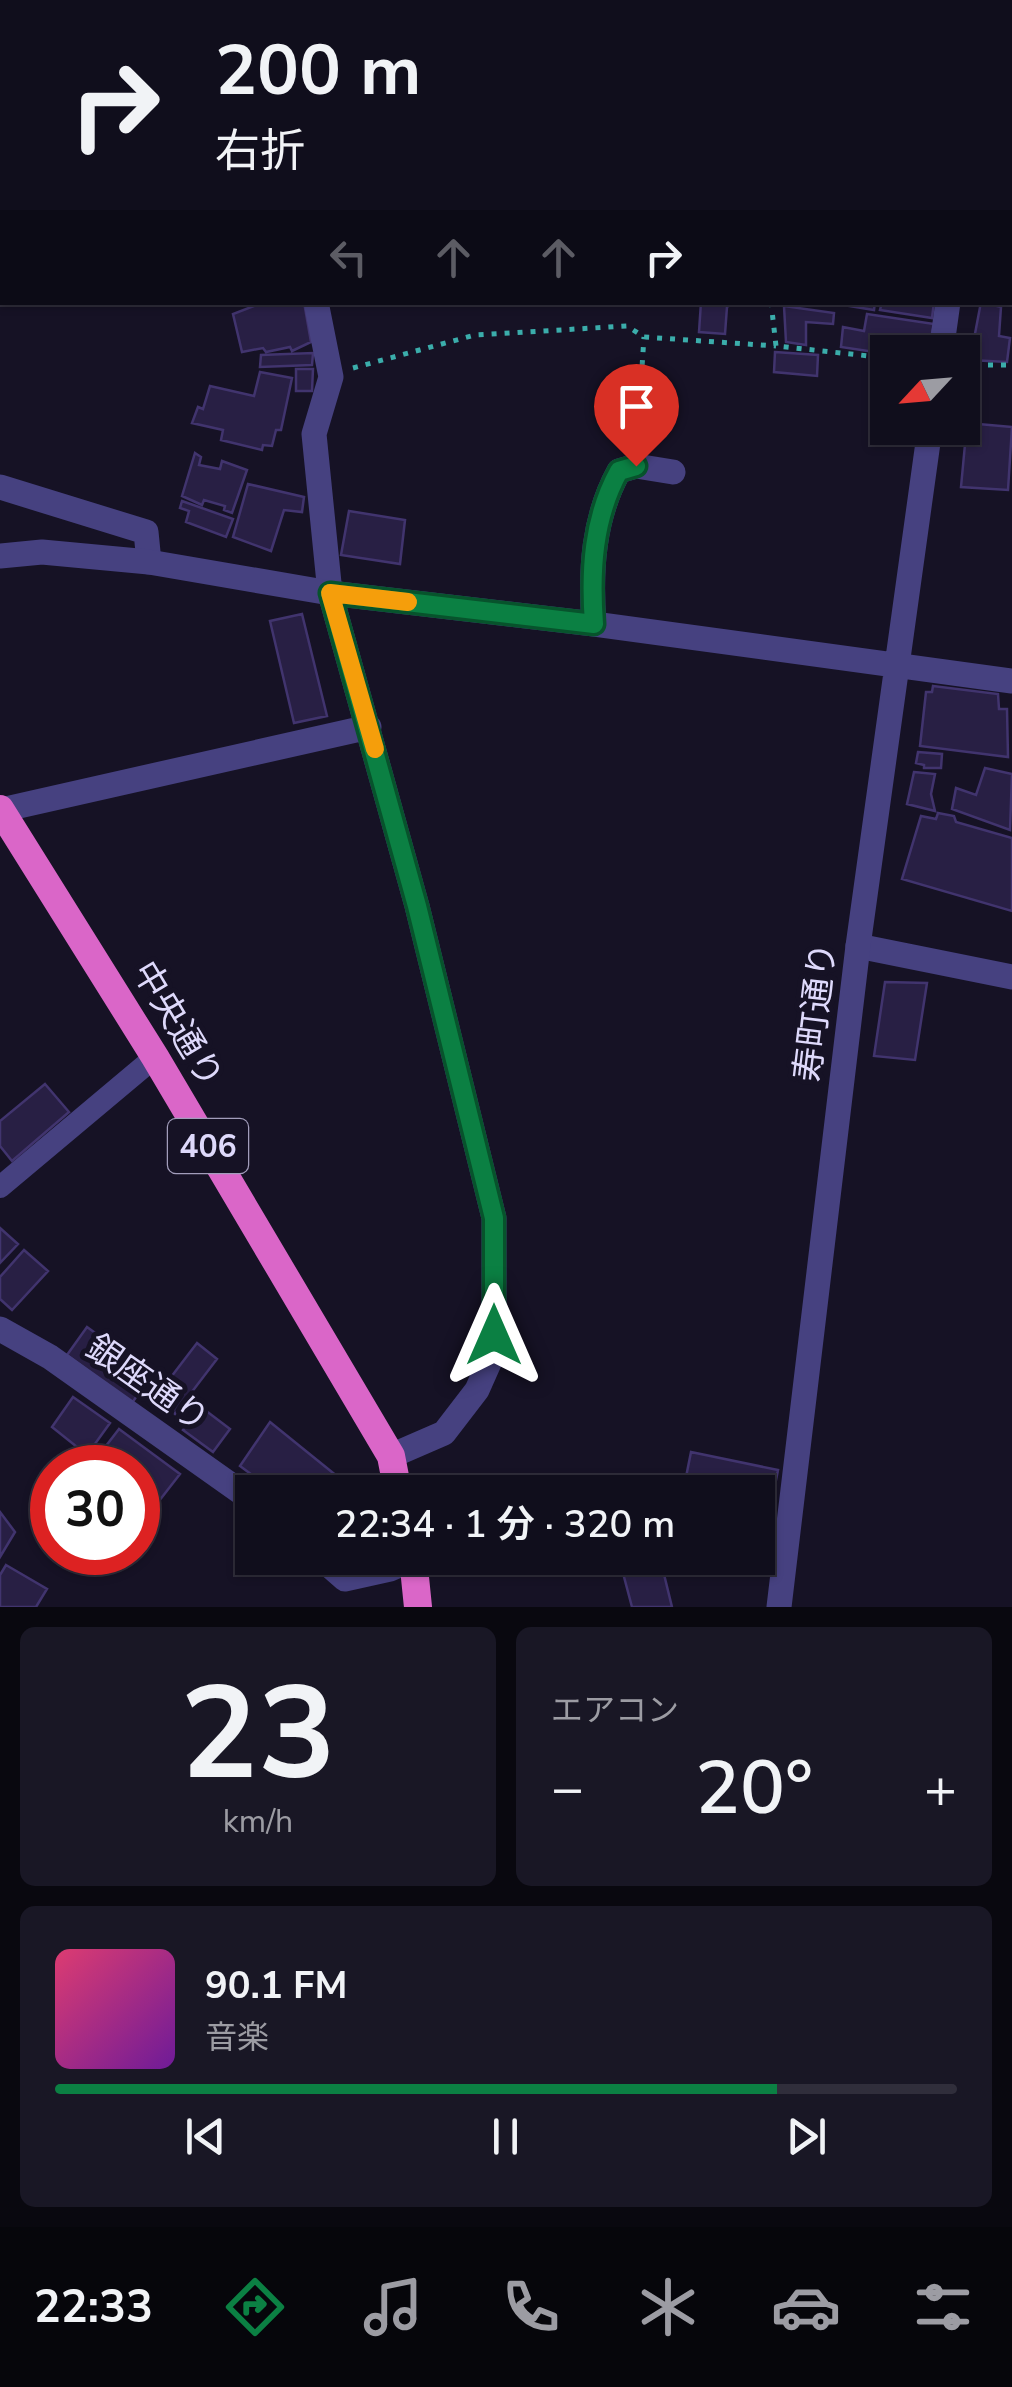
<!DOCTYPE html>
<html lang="ja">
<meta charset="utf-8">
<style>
:root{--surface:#100e1c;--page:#191725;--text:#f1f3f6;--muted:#9c9ca3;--line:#302e3b;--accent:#0b8043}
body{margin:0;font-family:"Nunito Sans","Noto Sans JP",sans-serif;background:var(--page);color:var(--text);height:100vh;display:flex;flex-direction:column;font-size:38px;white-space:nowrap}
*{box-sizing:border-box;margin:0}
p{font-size:32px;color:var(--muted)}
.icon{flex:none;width:55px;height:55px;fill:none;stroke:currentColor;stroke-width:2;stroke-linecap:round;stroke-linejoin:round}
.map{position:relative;height:1607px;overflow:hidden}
.side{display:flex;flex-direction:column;gap:20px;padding:20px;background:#09080f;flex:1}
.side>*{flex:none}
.hud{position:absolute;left:0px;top:0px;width:1012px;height:305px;box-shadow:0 2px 8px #0004,0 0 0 2px var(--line);background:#100e1c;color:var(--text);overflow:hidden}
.needle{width:65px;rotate:244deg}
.fabs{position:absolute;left:870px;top:335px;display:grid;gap:20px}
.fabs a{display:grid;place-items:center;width:110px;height:110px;border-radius:0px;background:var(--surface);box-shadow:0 2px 8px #0004,0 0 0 2px var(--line);font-size:50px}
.speed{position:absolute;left:30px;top:1445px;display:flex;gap:20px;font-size:50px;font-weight:700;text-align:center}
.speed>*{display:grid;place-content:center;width:130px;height:130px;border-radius:50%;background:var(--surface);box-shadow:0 2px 8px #0004,0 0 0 2px var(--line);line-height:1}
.speed .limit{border:15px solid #d22;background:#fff;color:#111}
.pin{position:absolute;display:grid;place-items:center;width:85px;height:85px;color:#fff;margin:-102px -42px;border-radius:50% 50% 50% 0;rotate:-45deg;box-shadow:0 0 10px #0007}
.pin .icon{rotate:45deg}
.me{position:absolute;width:110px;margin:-55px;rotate:0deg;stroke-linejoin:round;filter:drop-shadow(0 0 8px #0008)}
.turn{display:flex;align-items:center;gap:35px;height:210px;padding:0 50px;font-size:45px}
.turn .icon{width:130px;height:130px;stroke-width:2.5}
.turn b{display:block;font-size:70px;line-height:85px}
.lanes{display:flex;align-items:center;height:95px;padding:0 50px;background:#0003;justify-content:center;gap:50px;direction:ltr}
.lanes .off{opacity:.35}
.big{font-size:75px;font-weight:600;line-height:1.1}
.side .card{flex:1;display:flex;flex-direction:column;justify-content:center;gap:15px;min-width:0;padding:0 35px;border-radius:15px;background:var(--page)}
.side .dial{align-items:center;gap:0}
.dial b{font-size:130px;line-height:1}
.song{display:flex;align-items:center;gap:30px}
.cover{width:120px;height:120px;border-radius:15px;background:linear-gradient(135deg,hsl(340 70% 55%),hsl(280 70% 35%))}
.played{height:10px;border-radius:5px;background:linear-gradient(90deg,var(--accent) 80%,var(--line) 80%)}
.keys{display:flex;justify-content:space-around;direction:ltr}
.heat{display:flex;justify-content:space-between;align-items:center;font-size:55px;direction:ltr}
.side .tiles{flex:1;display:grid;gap:20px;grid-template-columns:1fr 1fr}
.card:last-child{grid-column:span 2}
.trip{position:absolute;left:235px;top:1475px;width:540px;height:100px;border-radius:0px;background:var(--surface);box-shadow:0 2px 8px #0004,0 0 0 2px var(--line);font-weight:600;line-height:100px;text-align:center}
.menu{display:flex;height:160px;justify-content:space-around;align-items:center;background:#06060b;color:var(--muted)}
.menu .icon{width:70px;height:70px}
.menu .active{color:var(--accent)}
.menu b{font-size:45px;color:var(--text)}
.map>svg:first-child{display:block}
.building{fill:#281f44;stroke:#41346e;stroke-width:2.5}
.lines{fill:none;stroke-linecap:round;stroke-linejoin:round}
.path{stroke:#3badab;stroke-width:5;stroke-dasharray:5 8;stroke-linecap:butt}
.pedestrian{stroke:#464180;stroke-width:22}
.minor{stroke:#464180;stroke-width:25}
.tertiary{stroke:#464180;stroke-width:25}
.trunk{stroke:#da66c8;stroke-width:28}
.route-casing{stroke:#07532c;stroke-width:25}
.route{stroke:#0b8043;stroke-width:18}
.slow{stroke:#f59e0b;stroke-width:18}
.labels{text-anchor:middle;stroke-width:10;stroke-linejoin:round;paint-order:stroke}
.shield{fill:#161225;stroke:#a29dbb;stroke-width:2.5}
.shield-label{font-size:32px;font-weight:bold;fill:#ded9fb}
.street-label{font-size:35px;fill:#ded9fb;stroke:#161225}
</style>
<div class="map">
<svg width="1012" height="1607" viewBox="0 0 1012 1607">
<rect width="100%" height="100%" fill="#161225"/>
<!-- building -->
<path class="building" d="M612,0H682L683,2H607Z
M253,302H304L311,342L292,351L290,347L266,352L263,348L242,352L233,314L254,306Z
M701,302H736L727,307L725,334L699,332Z
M825,302H875L874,310Z
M882,302H934L932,318L880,310Z
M981,302L1001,307L999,336L1010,338L1007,362L970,360Z
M784,306L834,313L833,324L806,322V345L786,342Z
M867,314L934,324L928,352L889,349L888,354L841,347L843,327L864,331Z
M775,352L818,355L817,376L774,372Z
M313,353L312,365L260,367L261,355Z
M296,369H313L312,391H296Z
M260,372L292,378L281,430H276L272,446L263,445L262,450L221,440L223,430L192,423L198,407L203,409L210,386L254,396Z
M967,423L1012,427L1008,490L961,487Z
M195,453L201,457L199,465L220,469L222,461L247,470L232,513L224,510L225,506L204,500L202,505L182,496Z
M248,484L304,497L302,512L284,510L271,551L233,537Z
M182,501L233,519L226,537L186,522L189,511L180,508Z
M349,511L405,520L400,564L341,555Z
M302,614L327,716L294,723L270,621Z
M933,686L998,694L999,709H1007L1008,757L920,746L926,692H932Z
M918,752L942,754L941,768H924V765L916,763Z
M985,768L1012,774L1010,830L952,809L956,788L976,795Z
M914,772L935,774L931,794L935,811L907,804Z
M938,813L954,816L956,822L1012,838V911L902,879L921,816L936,819Z
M885,982L927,983L915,1060L874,1056Z
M45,1084L69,1112L12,1161L0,1146V1121Z
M0,1228L18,1244L0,1263Z
M24,1250L48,1271L12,1310L0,1299V1277Z
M87,1327L152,1374L132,1403L67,1355Z
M197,1343L217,1359L175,1414L155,1398Z
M73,1397L110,1423L87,1455L52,1427Z
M201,1407L230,1429L213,1452L183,1430Z
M270,1422L343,1481L335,1492H275L240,1466Z
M119,1429L180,1474L145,1519L138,1513V1468H89Z
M691,1452L778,1470L770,1510L758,1508V1492H683Z
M0,1512L15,1532L0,1557Z
M619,1558H660L672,1607H632Z
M6,1565L47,1589L36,1607H0V1575Z"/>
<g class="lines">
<!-- path -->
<path class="path" d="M739,0L740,2
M771,302L776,346L888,358
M962,365H1012
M353,368L475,335L627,326L644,337L776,346
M637,443L644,337"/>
<!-- pedestrian -->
<path class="pedestrian" d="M0,1187L155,1057"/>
<!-- minor -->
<path class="minor" d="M196,0L198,2
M324,2L329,0
M0,150H2
M316,302L331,377L314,434L330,593L417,906L494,1218V1335L489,1363L477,1390L444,1433L391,1456
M0,487L146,532L149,562
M594,624C590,571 593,518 619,471L636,466L673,472
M1,810L369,727
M858,946L1012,977"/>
<!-- tertiary -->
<path class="tertiary" d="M989,2L990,0
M941,352L948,302
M0,556L42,552L149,562L330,593L594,624L1012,681
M0,1329L50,1357L252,1500
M321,1558L345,1579L390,1569L413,1559
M779,1607L858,946L930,428"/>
<!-- trunk -->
<path class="trunk" d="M0,809L155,1057L391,1456L398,1492
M413,1558L418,1607"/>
</g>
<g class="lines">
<!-- route casing -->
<g class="route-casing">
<path id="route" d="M494,1335V1218L417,906L330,593L594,624C590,571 593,518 619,471L636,466"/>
</g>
<!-- route -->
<use href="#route" class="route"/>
<!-- slow -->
<path class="slow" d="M375,749L330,593L408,602"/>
</g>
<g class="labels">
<!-- shield labels -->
<rect class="shield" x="168" y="1119" width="80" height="54" rx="8"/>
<g class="shield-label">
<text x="208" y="1157">406</text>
</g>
<!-- street labels -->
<g class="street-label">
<text transform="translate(815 1012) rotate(-83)" y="12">寿町通り</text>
<text transform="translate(178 1024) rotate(59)" y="12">中央通り</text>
<text transform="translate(148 1383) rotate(35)" y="12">銀座通り</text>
</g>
</g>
</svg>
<div class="fabs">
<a><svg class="needle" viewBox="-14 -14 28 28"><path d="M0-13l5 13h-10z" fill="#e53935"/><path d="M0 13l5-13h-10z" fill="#9c9ca3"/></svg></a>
</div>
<div class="speed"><div class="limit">30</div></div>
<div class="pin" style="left:636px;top:466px;background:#d93025"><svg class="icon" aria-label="arrive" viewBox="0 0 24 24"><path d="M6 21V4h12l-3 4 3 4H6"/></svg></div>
<svg class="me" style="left:494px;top:1335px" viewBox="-20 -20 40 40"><path d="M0-17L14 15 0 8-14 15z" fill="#0b8043" stroke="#fff" stroke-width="4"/></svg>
<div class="trip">22:34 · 1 分 · 320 m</div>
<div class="hud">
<div class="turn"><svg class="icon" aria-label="right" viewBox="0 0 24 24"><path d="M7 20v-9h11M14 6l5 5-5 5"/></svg><div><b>200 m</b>右折</div></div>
<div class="lanes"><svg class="icon off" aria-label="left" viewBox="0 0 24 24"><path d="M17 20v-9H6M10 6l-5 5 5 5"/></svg><svg class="icon off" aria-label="ahead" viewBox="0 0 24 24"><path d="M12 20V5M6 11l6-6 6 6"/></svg><svg class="icon off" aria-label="ahead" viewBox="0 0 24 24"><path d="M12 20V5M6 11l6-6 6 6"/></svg><svg class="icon" aria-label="right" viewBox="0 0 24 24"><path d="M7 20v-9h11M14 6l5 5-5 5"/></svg></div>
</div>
</div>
<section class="side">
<div class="tiles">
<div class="card dial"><b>23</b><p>km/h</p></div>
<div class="card"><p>エアコン</p>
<div class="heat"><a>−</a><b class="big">20°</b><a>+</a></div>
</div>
<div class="card">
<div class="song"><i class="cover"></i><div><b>90.1 FM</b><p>音楽</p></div></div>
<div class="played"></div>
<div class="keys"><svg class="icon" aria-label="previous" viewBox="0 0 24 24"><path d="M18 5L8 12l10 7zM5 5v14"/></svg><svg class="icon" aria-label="pause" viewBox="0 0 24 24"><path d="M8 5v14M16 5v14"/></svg><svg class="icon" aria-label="next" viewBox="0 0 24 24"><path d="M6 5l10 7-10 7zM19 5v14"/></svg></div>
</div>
</div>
</section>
<nav class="menu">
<b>22:33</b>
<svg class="icon active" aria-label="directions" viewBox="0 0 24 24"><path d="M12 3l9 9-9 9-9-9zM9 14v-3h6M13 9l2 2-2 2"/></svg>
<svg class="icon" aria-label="music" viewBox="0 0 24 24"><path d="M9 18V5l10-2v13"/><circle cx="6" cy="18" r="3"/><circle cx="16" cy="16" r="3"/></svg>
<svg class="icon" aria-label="phone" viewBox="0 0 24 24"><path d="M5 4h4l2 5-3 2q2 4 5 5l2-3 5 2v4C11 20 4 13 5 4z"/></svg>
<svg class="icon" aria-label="climate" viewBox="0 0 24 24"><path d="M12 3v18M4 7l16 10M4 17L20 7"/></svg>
<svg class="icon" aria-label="car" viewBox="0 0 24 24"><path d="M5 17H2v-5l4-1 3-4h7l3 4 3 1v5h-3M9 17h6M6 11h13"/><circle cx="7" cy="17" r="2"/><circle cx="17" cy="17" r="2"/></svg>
<svg class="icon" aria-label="filters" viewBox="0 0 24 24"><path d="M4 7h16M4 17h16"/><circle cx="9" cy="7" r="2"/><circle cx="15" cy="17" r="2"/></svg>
</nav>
